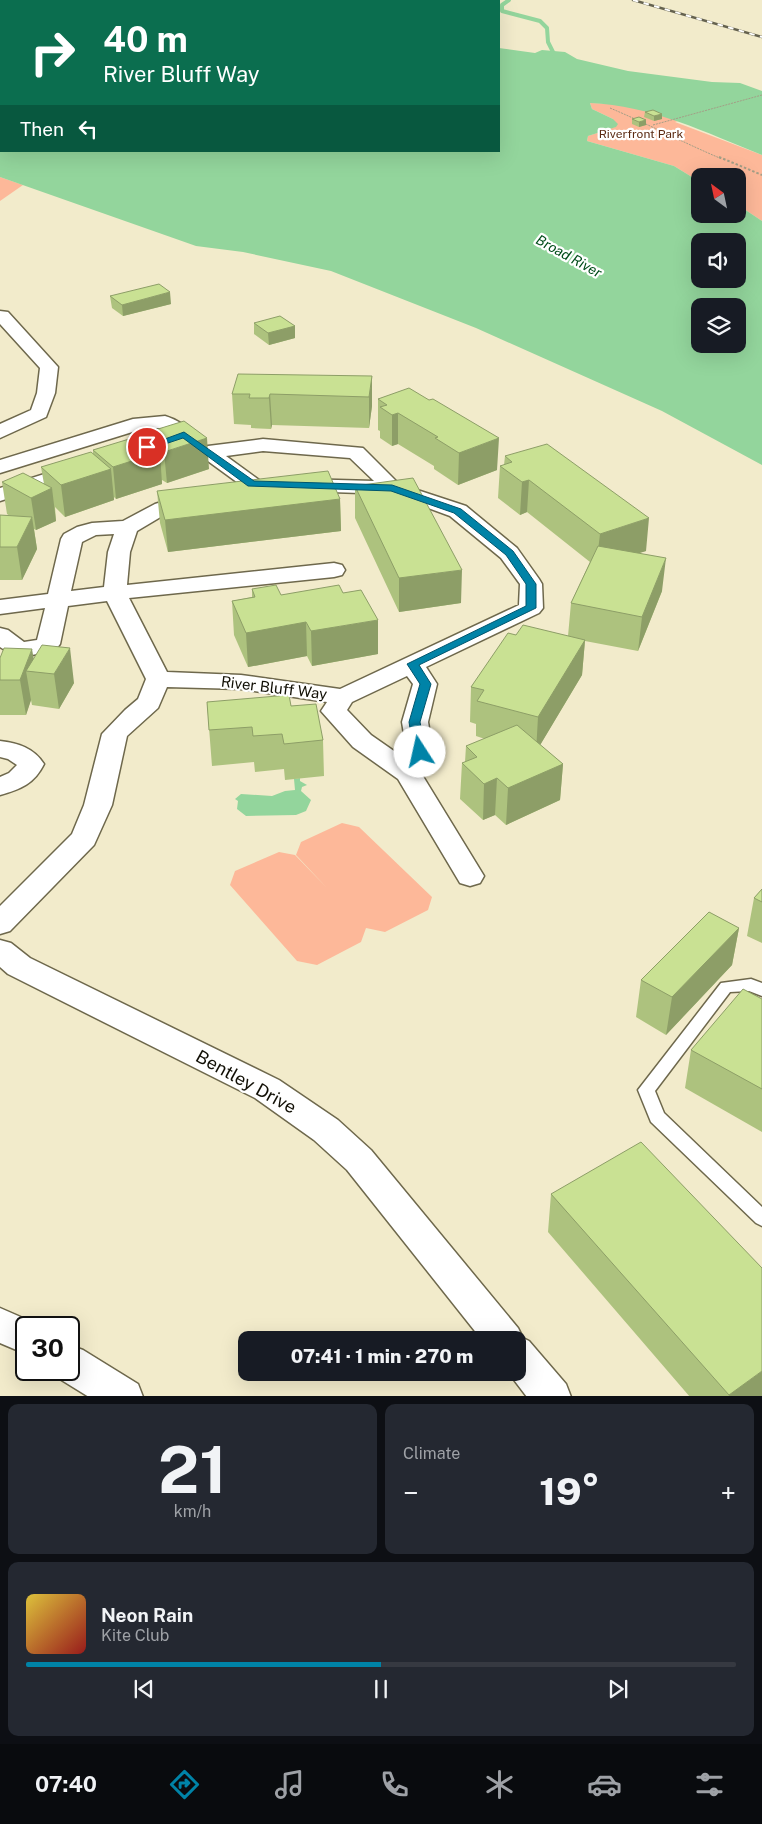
<!DOCTYPE html>
<meta charset="utf-8">
<style>
:root{--surface:#171b24;--page:#242831;--text:#f1f3f6;--muted:#9ea1a6;--line:#363941;--accent:#0083a7}
body{margin:0;font-family:"Public Sans",sans-serif;background:var(--page);color:var(--text);height:100vh;display:flex;flex-direction:column;font-size:19px;white-space:nowrap}
*{box-sizing:border-box;margin:0}
p{font-size:16px;color:var(--muted)}
.icon{flex:none;width:28px;height:28px;fill:none;stroke:currentColor;stroke-width:2;stroke-linecap:round;stroke-linejoin:round}
.map{position:relative;height:1396px;overflow:hidden}
.side{display:flex;flex-direction:column;gap:8px;padding:8px;background:#0d0f14;flex:1}
.side>*{flex:none}
.hud{position:absolute;left:0px;top:0px;width:500px;height:152px;box-shadow:0 5px 20px #0002;background:#0b6e4f;color:#fff;overflow:hidden}
.needle{width:32px;rotate:327deg}
.buttons{position:absolute;left:691px;top:168px;display:grid;gap:10px}
.buttons a{display:grid;place-items:center;width:55px;height:55px;border-radius:10px;background:var(--surface);box-shadow:0 5px 20px #0002;font-size:25px}
.speed{position:absolute;left:15px;top:1316px;display:flex;gap:10px;font-size:25px;font-weight:700;text-align:center}
.speed>*{display:grid;place-content:center;width:65px;height:65px;border-radius:50%;background:var(--surface);box-shadow:0 5px 20px #0002;line-height:1}
.speed .limit{border:2px solid #111;border-radius:8px;background:#fff;color:#111}
.pin{position:absolute;display:grid;place-items:center;width:42px;height:42px;color:#fff;margin:-21px;border:2px solid #fff;border-radius:50%;box-shadow:0 1px 5px #0007}
.me{position:absolute;width:55px;margin:-28px;rotate:350deg;stroke-linejoin:round;filter:drop-shadow(0 0 4px #0008)}
.turn{display:flex;align-items:center;gap:18px;height:105px;padding:0 20px;font-size:22px}
.turn .icon{width:65px;height:65px;stroke-width:2.5}
.turn b{display:block;font-size:35px;line-height:42px}
.then{display:flex;align-items:center;height:48px;padding:0 20px;background:#0003;gap:10px;font-size:19px}
.big{font-size:38px;font-weight:800;line-height:1.1}
.side .tile{flex:1;display:flex;flex-direction:column;justify-content:center;gap:8px;min-width:0;padding:0 18px;border-radius:10px;background:var(--page)}
.side .dial{align-items:center;gap:0}
.dial b{font-size:65px;line-height:1}
.song{display:flex;align-items:center;gap:15px}
.cover{width:60px;height:60px;border-radius:8px;background:linear-gradient(135deg,hsl(50 70% 55%),hsl(0 70% 35%))}
.played{height:5px;border-radius:2px;background:linear-gradient(90deg,var(--accent) 50%,var(--line) 50%)}
.keys{display:flex;justify-content:space-around;direction:ltr}
.heat{display:flex;justify-content:space-between;align-items:center;font-size:28px;direction:ltr}
.side .tiles{flex:1;display:grid;gap:8px;grid-template-columns:1fr 1fr}
.tile:last-child{grid-column:span 2}
.trip{position:absolute;left:238px;top:1331px;width:288px;height:50px;border-radius:10px;background:var(--surface);box-shadow:0 5px 20px #0002;font-weight:800;line-height:50px;text-align:center}
.dock{display:flex;height:80px;justify-content:space-around;align-items:center;background:#090b0e;color:var(--muted)}
.dock .icon{width:35px;height:35px}
.dock .on{color:var(--accent)}
.dock b{font-size:22px;color:var(--text)}
.map>svg:first-child{display:block}
.green{fill:#fdb899}
.water{fill:#93d59c;fill-rule:evenodd}
.lines{fill:none;stroke-linecap:round;stroke-linejoin:round}
.stream{stroke:#93d59c;stroke-width:4}
.lane-casing{stroke:#6e684c;stroke-width:3}
.street-casing{stroke:#6e684c;stroke-width:3}
.path-far1{stroke:#a39e86;stroke-width:1;stroke-dasharray:2 1;stroke-linecap:butt}
.path{stroke:#a39e86;stroke-width:2;stroke-dasharray:2.5 2;stroke-linecap:butt}
.lane{fill:#fff;fill-rule:evenodd}
.street{fill:#fff;fill-rule:evenodd}
.rail-casing{stroke:#65624f;stroke-width:2.5}
.rail{stroke:#fff;stroke-width:2;stroke-dasharray:5.5;stroke-linecap:butt}
.wall{fill:#adc27e}
.shaded-wall{fill:#8d9e67}
.building{fill:#c9e193;stroke:#8d9e67}
.route{fill:#0083a7;stroke:#00556d}
.labels{text-anchor:middle;stroke-width:4.5;stroke-linejoin:round;paint-order:stroke}
.far-park-label{font-size:12px;fill:#5b2a12;stroke:#fff}
.far-water-label{font-size:14px;font-style:italic;fill:#004c19;stroke:#fff}
.street-label{font-size:15px;fill:#110f05;stroke:#fff}
.near-street-label{font-size:18px;fill:#110f05;stroke:#fff}
</style>
<div class="map">
<svg width="762" height="1397" viewBox="0 0 762 1397">
<rect width="100%" height="100%" fill="#f2ebcb"/>
<!-- green -->
<path class="green" d="M762,92L675,122L762,155V221L738,205V176H700V182L674,166L587,141L588,136L615,127L613,119L592,109L590,103L616,104L638,109Z
M0,177L23,185L0,201Z
M342,823L359,827L432,897L428,910L385,932L366,928L361,942L317,965L297,961L230,885L235,871L279,852L295,855L327,888L296,855L301,842Z"/>
<!-- water -->
<path class="water" d="M0,0L368,1H1V151H499V48L535,53L542,50L565,52L577,59L628,71L712,82L740,83L762,91V155C707,133 650,105 590,103L592,109L613,119L618,124L616,127L588,136L587,141L674,166L700,182V214H738V205L762,221V465L662,411L476,328L331,271L243,252L196,246L0,177ZM700,241H738V279H700ZM700,306H738V344H700Z
M300,778V781L307,785L302,787L301,791L311,800L306,811L296,815L246,816L237,809L238,801L235,799L241,794L272,796L285,791L295,790L294,779Z"/>
<g class="lines">
<!-- stream -->
<path class="stream" d="M509,0L502,5V11L540,21L547,28L548,42L557,60"/>
<!-- lane casing -->
<g class="lane-casing">
<path id="lane" d="M751,979L762,983V996L749,991L730,992L655,1091L664,1113L762,1207V1226L756,1223L651,1122L638,1090L721,983Z"/>
</g>
<!-- street casing -->
<g class="street-casing">
<path id="street" d="M0,311L8,312L58,367L55,393L46,417L0,438V424L31,410L37,393L40,368L0,324Z
M165,416C175,419 188,426 194,435L191,439C177,443 174,434 162,429C157,427 148,429 142,429L0,473V460L133,419Z
M263,439L363,448L399,484L466,506L517,548L539,579L542,584L543,608L539,613L426,667L437,684L428,722L433,752L421,773L484,876L480,883L470,886L460,883L398,779L353,747L321,711L327,702L241,689L167,687L158,708L127,736L112,805L94,845L10,931L0,934V906L72,834L84,805L102,734L125,710L138,699L146,679L107,601L68,606L60,644L56,649C37,655 18,660 0,647V628L8,630L24,642L37,640L45,608L0,614V600L48,594L61,539L64,534L77,527L92,523L123,521L155,504L190,493L197,495L201,499L197,503L169,512L137,531L130,552L127,585L334,563L342,565L345,570L342,575L334,577L129,598L167,672L241,675L340,689L519,605L520,584L501,558L450,516L390,494L301,491L294,489L291,485L294,481L301,479L374,481L350,458L263,451L226,456L259,480L262,484L259,488L252,490L245,488L201,456L198,452L201,448L208,446ZM114,534L108,552L104,587L71,591L82,542L96,535ZM407,676L413,684L402,722L407,752L404,758L371,735L347,710L352,702Z
M76,464L83,466L86,470L83,474L0,501V488Z
M0,741C18,743 34,748 44,764C34,784 21,789 0,795V777L9,773L17,765L8,759L0,757Z
M0,940L11,943L30,958L279,1080L338,1120L371,1150L518,1328L523,1338L529,1341L566,1384L571,1397H527L508,1372H516V1340H482L347,1170L314,1140L255,1098L8,974L0,967Z
M0,1308L39,1325L41,1328H26V1354L0,1343Z
M69,1345L83,1350L138,1384L143,1397H89L55,1376L53,1370H69Z"/>
</g>
<!-- path-far1 -->
<path class="path-far1" d="M610,108C648,124 684,143 722,159
M653,125L762,95"/>
<!-- path -->
<path class="path" d="M719,157L762,175"/>
<!-- lane -->
<use href="#lane" class="lane"/>
<!-- street -->
<use href="#street" class="street"/>
<!-- rail casing -->
<g class="rail-casing">
<path id="rail" d="M633,0L762,37"/>
</g>
<!-- rail -->
<use href="#rail" class="rail"/>
</g>
<!-- wall -->
<path class="wall" d="M645,112L662,119L654,121L644,117Z
M632,119L646,125L639,127L632,124Z
M110,296L171,304L123,316L112,308Z
M254,323L295,326V338L269,345L254,334Z
M372,376V406L369,428L272,425L271,429L251,428V425L234,424L232,394Z
M378,399L497,470L458,485L434,469V466L398,444L392,446L380,438V431L378,430Z
M142,434L209,469L167,483L162,480V484L116,499L114,497V500L65,517L55,507L56,521L36,530L34,529L37,549L22,580H0V515L10,516L7,514L2,482L44,484L41,467L93,454V450L142,438Z
M505,456L646,551L638,553L662,591L638,651L585,641L582,675L540,745L563,764L560,800L506,825L495,815L483,820L460,799L462,763L465,762L466,746L485,739L476,736V724L470,722L471,687L516,635L568,636L571,603L590,562L527,512L520,515L498,498L500,466L504,465Z
M355,486L461,603L399,612L355,518Z
M157,491L340,499L341,531L168,552L160,523Z
M252,589L281,595L378,654L312,666L307,656L248,667L234,635L232,601L252,597Z
M0,658L34,659L74,683L59,709L32,705L31,700L26,715H0Z
M207,702L291,706L323,740L324,776L285,780L284,769L255,772L254,762L212,766Z
M762,889V943L747,936L754,898Z
M739,928L732,965L666,1035L636,1017L641,980Z
M762,999V1132L685,1088L691,1050Z
M551,1194L762,1397H690L548,1232Z"/>
<!-- shaded-wall -->
<path class="shaded-wall" d="M662,114V119L654,121V116Z
M646,120V125L639,127V122Z
M170,292L171,304L123,316L122,305Z
M295,326V338L269,345L268,333Z
M372,376V406L369,428V397Z
M270,394L272,425L271,429L269,398Z
M398,413V444L392,446V415Z
M207,438L209,469L167,483L164,452Z
M499,438L497,470L458,485L459,453Z
M160,452L162,484L116,499L113,467Z
M111,469L114,500L65,517L61,485Z
M529,480L527,512L520,515L522,482Z
M52,488L56,521L36,530L31,498Z
M340,499L341,531L168,552L165,520Z
M32,517L37,549L22,580L17,547Z
M649,518L646,551L596,567L600,534Z
M666,558L662,591L638,651L642,617Z
M462,570L461,603L399,612V578Z
M378,620V654L312,666L311,631Z
M306,622L307,656L248,667L246,633Z
M585,640L582,675L536,752L538,717Z
M70,648L74,683L59,709L54,674Z
M32,649L36,672L26,671L31,700L26,715L20,680Z
M563,764L560,800L506,825L508,788Z
M497,778L495,815L483,820L484,784Z
M739,928L732,965L666,1035L672,997Z
M762,1371V1397H728L729,1395Z"/>
<!-- building -->
<path class="building" d="M653,110L662,114L654,116L645,112Z
M639,117L646,120L639,122L632,119Z
M159,284L170,292L122,305L110,296Z
M280,316L295,326L268,333L254,323Z
M238,374L372,376L369,397L270,394L269,398H249L250,394H232Z
M409,388L429,400L433,399L499,438L459,453L435,438L438,437L398,413L392,415L380,407L387,405L378,399Z
M184,421L207,438L164,452L142,434Z
M139,436L160,452L113,467L93,450Z
M547,444L649,518L600,534L529,480L522,482L500,466L512,462L505,456Z
M91,452L111,469L61,485L41,467Z
M328,471L340,499L165,520L157,491Z
M23,473L52,488L31,498L2,482Z
M413,478L462,570L399,578L355,486Z
M0,515L32,517L17,547H0Z
M598,546L666,558L642,617L571,603Z
M276,585L281,595L339,585L343,593L361,590L378,620L311,631L306,622L246,633L232,601L255,597L252,589Z
M523,625L585,640L538,717L477,701L484,690L471,687L508,633L516,635Z
M42,645L70,648L54,674L26,671Z
M4,648L32,649L20,680H0V658Z
M289,695L291,706L316,704L323,740L284,744L282,734L253,736L252,727L209,730L207,702Z
M517,725L563,764L508,788L497,778L484,784L462,763L477,757L466,746Z
M762,889V902L754,898Z
M709,912L739,928L672,997L641,980Z
M743,989L762,999V1089L691,1050Z
M641,1142L762,1268V1371L729,1395L551,1194Z"/>
<!-- route -->
<path class="route" d="M184,432L254,481L392,485L461,509L513,551L536,584V608L419,665L431,684L420,722L426,752L424,755H416L414,752L409,722L420,684L407,664L526,606V584L506,555L454,513L391,491L248,486L183,438L147,450L143,447Z"/>
<g class="labels">
<!-- far-park labels -->
<g class="far-park-label">
<text x="641" y="138">Riverfront Park</text>
</g>
<!-- far-water labels -->
<g class="far-water-label">
<text transform="translate(569 256) rotate(29)" y="5">Broad River</text>
</g>
<!-- street labels -->
<g class="street-label">
<text transform="translate(274 688) rotate(7)" y="5">River Bluff Way</text>
</g>
<!-- near-street labels -->
<g class="near-street-label">
<text transform="translate(246 1082) rotate(29)" y="6">Bentley Drive</text>
</g>
</g>
</svg>
<div class="buttons">
<a><svg class="needle" viewBox="-14 -14 28 28"><path d="M0-13l5 13h-10z" fill="#e53935"/><path d="M0 13l5-13h-10z" fill="#9ea1a6"/></svg></a>
<a><svg class="icon" aria-label="sound" viewBox="0 0 24 24"><path d="M4 9h4l5-4v14l-5-4H4zM17 9q2 3 0 6"/></svg></a>
<a><svg class="icon" aria-label="layers" viewBox="0 0 24 24"><path d="M12 4l9 5-9 5-9-5zM3 14l9 5 9-5"/></svg></a>
</div>
<div class="speed"><div class="limit">30</div></div>
<div class="pin" style="left:147px;top:447px;background:#d93025"><svg class="icon" aria-label="arrive" viewBox="0 0 24 24"><path d="M6 21V4h12l-3 4 3 4H6"/></svg></div>
<svg class="me" style="left:420px;top:752px" viewBox="-20 -20 40 40"><circle r="19" fill="#fff"/><path d="M0-13L10 11 0 6-10 11z" fill="#0083a7"/></svg>
<div class="trip">07:41 · 1 min · 270 m</div>
<div class="hud">
<div class="turn"><svg class="icon" aria-label="right" viewBox="0 0 24 24"><path d="M7 20v-9h11M14 6l5 5-5 5"/></svg><div><b>40 m</b>River Bluff Way</div></div>
<div class="then">Then<svg class="icon" aria-label="left" viewBox="0 0 24 24"><path d="M17 20v-9H6M10 6l-5 5 5 5"/></svg></div>
</div>
</div>
<section class="side">
<div class="tiles">
<div class="tile dial"><b>21</b><p>km/h</p></div>
<div class="tile"><p>Climate</p>
<div class="heat"><a>−</a><b class="big">19°</b><a>+</a></div>
</div>
<div class="tile">
<div class="song"><i class="cover"></i><div><b>Neon Rain</b><p>Kite Club</p></div></div>
<div class="played"></div>
<div class="keys"><svg class="icon" aria-label="previous" viewBox="0 0 24 24"><path d="M18 5L8 12l10 7zM5 5v14"/></svg><svg class="icon" aria-label="pause" viewBox="0 0 24 24"><path d="M8 5v14M16 5v14"/></svg><svg class="icon" aria-label="next" viewBox="0 0 24 24"><path d="M6 5l10 7-10 7zM19 5v14"/></svg></div>
</div>
</div>
</section>
<nav class="dock">
<b>07:40</b>
<svg class="icon on" aria-label="directions" viewBox="0 0 24 24"><path d="M12 3l9 9-9 9-9-9zM9 14v-3h6M13 9l2 2-2 2"/></svg>
<svg class="icon" aria-label="music" viewBox="0 0 24 24"><path d="M9 18V5l10-2v13"/><circle cx="6" cy="18" r="3"/><circle cx="16" cy="16" r="3"/></svg>
<svg class="icon" aria-label="phone" viewBox="0 0 24 24"><path d="M5 4h4l2 5-3 2q2 4 5 5l2-3 5 2v4C11 20 4 13 5 4z"/></svg>
<svg class="icon" aria-label="climate" viewBox="0 0 24 24"><path d="M12 3v18M4 7l16 10M4 17L20 7"/></svg>
<svg class="icon" aria-label="car" viewBox="0 0 24 24"><path d="M5 17H2v-5l4-1 3-4h7l3 4 3 1v5h-3M9 17h6M6 11h13"/><circle cx="7" cy="17" r="2"/><circle cx="17" cy="17" r="2"/></svg>
<svg class="icon" aria-label="filters" viewBox="0 0 24 24"><path d="M4 7h16M4 17h16"/><circle cx="9" cy="7" r="2"/><circle cx="15" cy="17" r="2"/></svg>
</nav>
